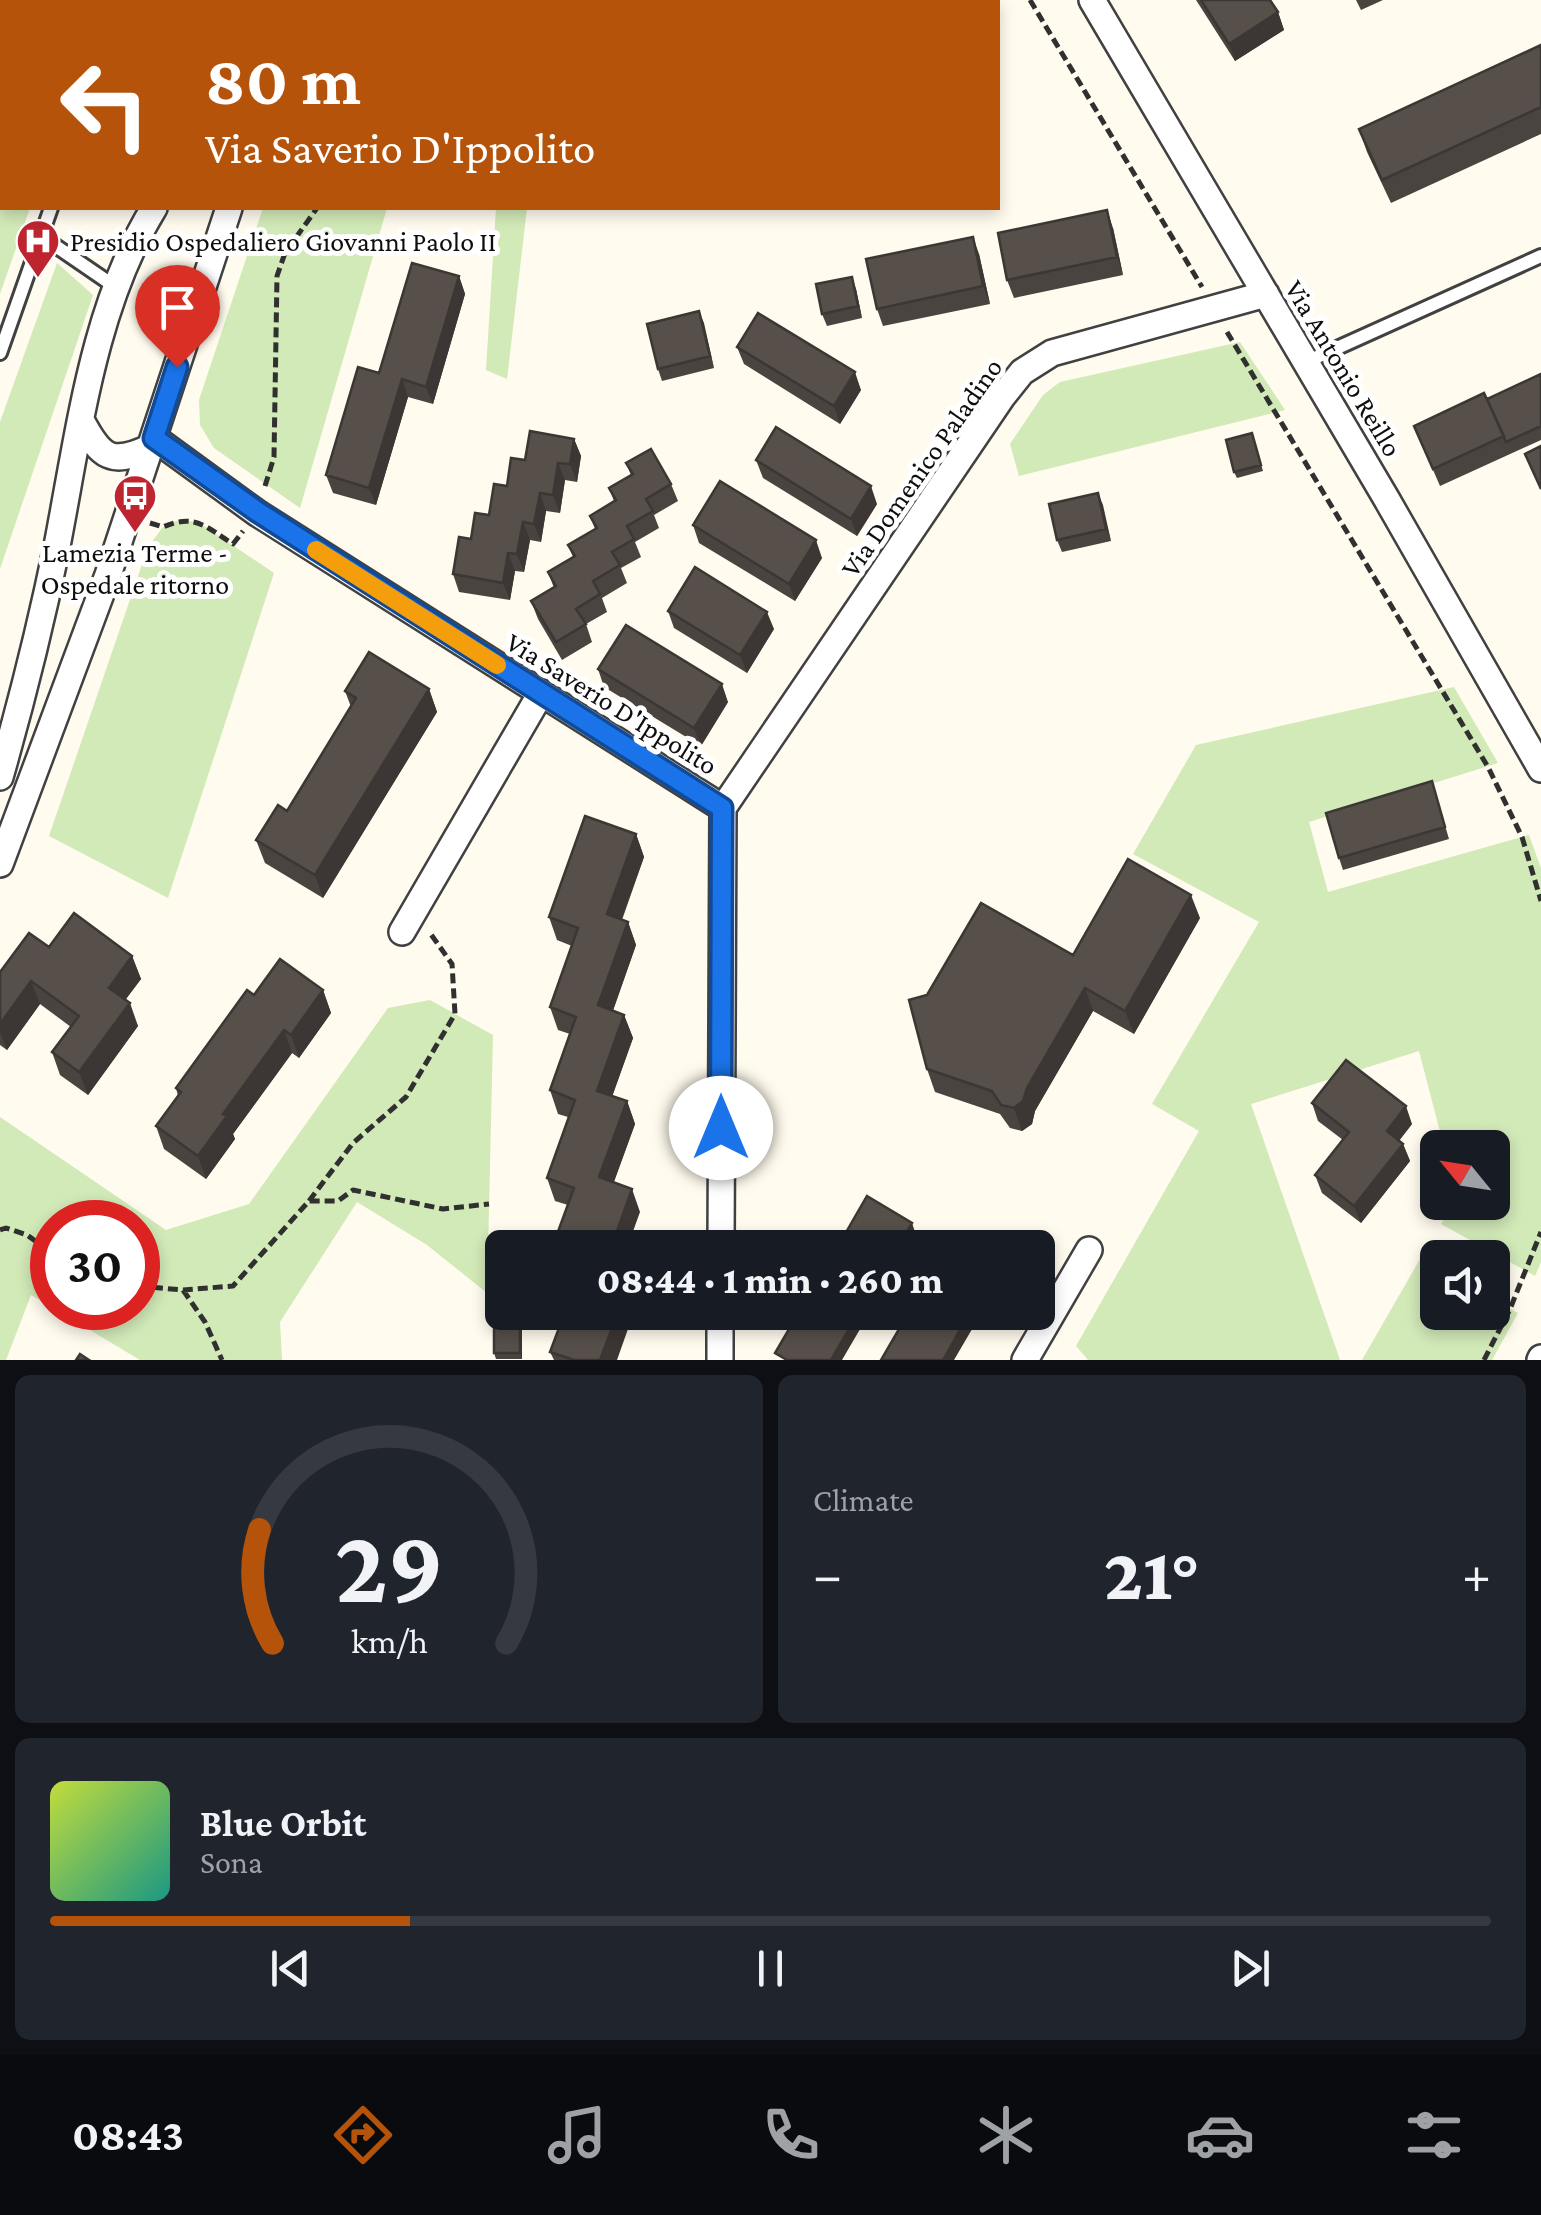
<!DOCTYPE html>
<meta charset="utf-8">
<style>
:root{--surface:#171b24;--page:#20242c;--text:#f1f3f6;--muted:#9ea1a6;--line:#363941;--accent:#b45309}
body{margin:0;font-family:"Crimson Pro",serif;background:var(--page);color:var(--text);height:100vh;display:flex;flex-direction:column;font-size:38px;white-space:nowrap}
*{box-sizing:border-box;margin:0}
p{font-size:32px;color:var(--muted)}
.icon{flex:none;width:55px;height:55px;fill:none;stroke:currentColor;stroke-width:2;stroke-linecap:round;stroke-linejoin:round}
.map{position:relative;height:1360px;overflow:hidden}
.side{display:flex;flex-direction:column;gap:15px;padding:15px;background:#0d0f14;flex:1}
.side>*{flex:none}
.banner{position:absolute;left:0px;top:0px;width:1000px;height:210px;box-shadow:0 5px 15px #0003;background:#b45309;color:#fff;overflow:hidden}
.needle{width:65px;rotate:300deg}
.tools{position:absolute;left:1420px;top:1130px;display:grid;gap:20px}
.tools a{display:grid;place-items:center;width:90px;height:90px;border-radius:15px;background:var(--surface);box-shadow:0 5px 15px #0003;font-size:50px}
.speed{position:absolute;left:30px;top:1200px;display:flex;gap:20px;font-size:50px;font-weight:700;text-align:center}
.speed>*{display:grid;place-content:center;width:130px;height:130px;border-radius:50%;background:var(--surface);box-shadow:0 5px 15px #0003;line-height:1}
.speed .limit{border:15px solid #d22;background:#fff;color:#111}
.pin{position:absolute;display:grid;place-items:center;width:85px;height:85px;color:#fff;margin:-102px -42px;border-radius:50% 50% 50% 0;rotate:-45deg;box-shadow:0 0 10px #0007}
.pin .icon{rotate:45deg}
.me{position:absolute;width:110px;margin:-55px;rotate:0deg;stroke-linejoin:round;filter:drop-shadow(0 0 8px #0008)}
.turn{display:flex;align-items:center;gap:35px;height:210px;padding:0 40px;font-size:45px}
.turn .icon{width:130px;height:130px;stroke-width:2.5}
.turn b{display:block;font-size:70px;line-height:85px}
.big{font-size:75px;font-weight:800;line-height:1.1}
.side .tile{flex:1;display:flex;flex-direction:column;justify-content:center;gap:15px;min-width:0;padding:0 35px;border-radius:15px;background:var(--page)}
.side .dial{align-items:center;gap:0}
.dial svg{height:260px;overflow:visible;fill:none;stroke:var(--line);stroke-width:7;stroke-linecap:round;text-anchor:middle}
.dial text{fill:var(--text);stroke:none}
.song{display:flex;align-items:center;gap:30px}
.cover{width:120px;height:120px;border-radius:15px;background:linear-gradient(135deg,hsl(70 70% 55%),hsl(170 70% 35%))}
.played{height:10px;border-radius:5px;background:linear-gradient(90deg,var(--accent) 25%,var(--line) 25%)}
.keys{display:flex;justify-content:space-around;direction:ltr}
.heat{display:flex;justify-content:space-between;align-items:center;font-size:55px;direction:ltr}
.side .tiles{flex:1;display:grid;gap:15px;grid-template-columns:1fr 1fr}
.tile:last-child{grid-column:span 2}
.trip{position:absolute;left:485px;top:1230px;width:570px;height:100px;border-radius:15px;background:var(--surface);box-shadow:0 5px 15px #0003;font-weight:800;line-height:100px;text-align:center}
.tab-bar{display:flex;height:160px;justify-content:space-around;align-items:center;background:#090b0e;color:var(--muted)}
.tab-bar .icon{width:70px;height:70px}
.tab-bar .current{color:var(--accent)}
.tab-bar b{font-size:45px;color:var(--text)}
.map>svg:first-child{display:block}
.green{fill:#d2e9b8}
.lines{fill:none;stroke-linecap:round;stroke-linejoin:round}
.lane-casing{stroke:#414141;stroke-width:18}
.street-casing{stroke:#414141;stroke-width:30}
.path{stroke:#303030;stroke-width:5;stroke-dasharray:10 5;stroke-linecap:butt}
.lane{stroke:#fff;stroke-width:12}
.street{stroke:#fff;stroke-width:25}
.wall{fill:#4a4440}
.shaded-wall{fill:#3c3734}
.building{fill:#564f4a;stroke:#3c3734;stroke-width:2.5}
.route-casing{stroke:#114b97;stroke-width:25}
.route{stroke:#1a73e8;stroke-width:18}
.slow{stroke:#f59e0b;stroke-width:18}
.labels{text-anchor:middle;stroke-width:10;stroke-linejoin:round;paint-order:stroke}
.poi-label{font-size:28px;fill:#0e0e0e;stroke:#fff;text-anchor:start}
.street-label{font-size:28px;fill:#0e0e0e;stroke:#fff}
</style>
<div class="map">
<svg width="1541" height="1360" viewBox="0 0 1541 1360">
<rect width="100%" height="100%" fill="#fffbee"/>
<!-- green -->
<path class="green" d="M0,0H230L2,2V133Z
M0,169L2,208H30L0,294Z
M263,208H387L300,508L214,448L200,425L199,400Z
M496,208H527L507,379L486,370Z
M57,263L93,295L0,569V422Z
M1240,342L1285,410L1019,476L1010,444L1043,395L1060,382Z
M179,520L198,522L274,573L168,898L49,836L148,547L163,527Z
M1454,687L1498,763L1309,822L1328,892L1529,835L1541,868V1262L1535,1276L1441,1224L1453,1203L1492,1202V1148L1444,1147L1419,1051L1251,1104L1340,1360H1088L1076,1346L1199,1131L1152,1104L1259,922L1133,854L1196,745Z
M430,1000L493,1035L487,1293L427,1245L357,1202L280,1322L282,1360H140L53,1308H138V1222H52V1307L31,1295L6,1360H0V1117L166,1230L249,1204L388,1008Z
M1420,1259L1437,1269L1438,1312H1492L1493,1299L1518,1313L1492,1360H1362Z"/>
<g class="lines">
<!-- lane casing -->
<g class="lane-casing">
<path id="lane" d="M0,155L2,156
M41,236L117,288
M0,353L51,208
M1306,362L1541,256"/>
</g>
<!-- street casing -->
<g class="street-casing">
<path id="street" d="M1092,0L1386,498L1541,769
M270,2L271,0
M302,2V0
M81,420C101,458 111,466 151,447
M154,438L257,513L723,808L721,1248
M0,777C22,700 41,624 57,546C79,433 93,307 154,208
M723,808L1002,397L1022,372L1052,353L1266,294
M0,864L108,575L229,208
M402,932L541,693
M720,1360V1312
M1025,1360L1089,1250
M1540,1360L1541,1358"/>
</g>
<!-- path -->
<path class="path" d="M1030,0L1202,287
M339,2L340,0
M1227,332L1488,767L1522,837L1541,901
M265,486L274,457L277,276L285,253L317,208
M150,523L163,527C195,513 206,527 233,544L243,531
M309,1201L353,1143L406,1097L455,1014L452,964L430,933
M0,1230L6,1228L27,1235L52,1253
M138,1286L183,1290L233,1286L309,1201H338L353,1190L443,1209L489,1204
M183,1290L205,1322L222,1360
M1484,1360L1510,1309L1541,1232"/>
<!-- lane -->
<use href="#lane" class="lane"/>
<!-- street -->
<use href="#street" class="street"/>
</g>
<!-- wall -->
<path class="wall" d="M539,0H622L621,2H540Z
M1196,0H1270L1278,12L1284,30L1235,61Z
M1356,0H1383L1361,10Z
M1541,45V134L1391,203L1367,152L1359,129Z
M1113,228L1123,275L1014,298L1007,280Z
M979,254L990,304L883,326L877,309Z
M459,276L465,294L433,404L408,397L376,505L333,493L326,475L379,373Z
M856,289L862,318L827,326L822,314Z
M699,311L714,368L662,381L658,369Z
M737,347L861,390L840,424L744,364Z
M1541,374V440L1440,486L1414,426L1487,399Z
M1252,433L1263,471L1237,478L1234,472Z
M574,439L581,456L577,482L565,480L560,513L546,511L541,542L530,540L524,572L515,571L510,600L459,592L453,574L471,539L489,515L525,460Z
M756,460L877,504L857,536L763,478Z
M626,463L671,484L678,501L654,515L659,528L635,542L641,557L621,568L627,583L602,598L607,612L586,624L592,642L562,660L538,619L531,601L554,588L548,572L573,557L568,545L595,529L590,516L614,501L609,488L631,475Z
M1098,493L1111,541L1062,552L1057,540Z
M693,525L822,558L795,601L699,543Z
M668,611L774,629L747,673L674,628Z
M598,669L728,702L701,746L604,687Z
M429,689L437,712L323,898L265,863L256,840L287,811L351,707L345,691Z
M1432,781L1449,839L1343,870L1339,858Z
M636,834L644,857L622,920L628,922L636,945L613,1010L624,1015L633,1038L612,1096L627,1101L635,1124L614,1182L640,1212L568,1205L555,1201L547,1178L568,1117L558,1114L550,1090L570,1034L558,1030L550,1007L572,946L557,940L549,917Z
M1200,918L1134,1034L1093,1011L1035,1111L1032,1124L1022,1131L1010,1128L1000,1114L935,1092L927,1069L1073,955Z
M49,947L132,956L141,979L125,1000L138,1026L88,1095L60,1075L52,1052L71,1027L40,1004L7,1050L0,1045V972Z
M323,990L331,1013L299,1058L292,1053L233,1134L235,1139L206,1179L164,1149L156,1126L178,1096L176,1088Z
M1312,1103L1412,1124L1399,1141L1403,1144L1410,1161L1361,1223L1322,1193L1315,1175L1343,1140L1318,1121Z
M502,1269V1312H521V1321H496L492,1309Z
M522,1327V1359H496L494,1353Z
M550,1352L617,1360H554Z"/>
<!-- shaded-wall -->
<path class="shaded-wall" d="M606,0H622L621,2H605Z
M1278,12L1284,30L1235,61L1229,44Z
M1107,210L1113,228L1123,275L1117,257Z
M973,237L979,254L990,304L983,286Z
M459,276L465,294L433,404L426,387Z
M852,277L856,289L862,318L858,306Z
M699,311L704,323L714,368L710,356Z
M855,372L861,390L840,424L834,406Z
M402,379L408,397L376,505L369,488Z
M574,439L581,456L577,482L570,464Z
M558,463L565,480L560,513L553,495Z
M871,486L877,504L857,536L851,519Z
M540,493L546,511L541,542L534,524Z
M1098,493L1103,505L1111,541L1106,529Z
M523,522L530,540L524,572L517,554Z
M816,540L822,558L795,601L789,584Z
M508,553L515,571L510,600L503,583Z
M767,612L774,629L747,673L740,655Z
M722,684L728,702L701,746L694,728Z
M429,689L437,712L323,898L315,875Z
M636,834L644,857L615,937L607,914Z
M1191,895L1200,918L1134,1034L1125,1011Z
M628,922L636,945L607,1028L598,1005Z
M132,956L141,979L117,1011L109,988Z
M31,981L40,1004L7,1050L0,1032V1024Z
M1085,988L1093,1011L1035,1111L1032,1124L1022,1131L1014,1108Z
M323,990L331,1013L299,1058L291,1035Z
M130,1003L138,1026L88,1095L79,1072Z
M624,1015L633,1038L606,1114L597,1091Z
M284,1030L292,1053L233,1134L235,1139L206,1179L198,1156L223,1114Z
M627,1101L635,1124L607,1200L599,1177Z
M1406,1106L1412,1124L1393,1148L1387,1131Z
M1403,1144L1410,1161L1361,1223L1354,1206Z
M632,1189L640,1212L627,1248H611Z
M912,1223L916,1235L908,1248H897Z
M618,1312H634L617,1360H600Z
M859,1312H870L842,1360H831Z
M970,1312H982L954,1360H943Z
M520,1321L522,1327V1359L520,1353Z"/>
<!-- building -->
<path class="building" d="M556,0H606L605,2H564Z
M828,0H909L911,2H829Z
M1201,0H1270L1278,12L1229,44Z
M1541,45V107L1382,180L1359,129Z
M1107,210L1117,257L1007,280L998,233Z
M973,237L983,286L877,309L866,259Z
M412,263L459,276L426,387L402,379L369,488L326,475L358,367L379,373Z
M852,277L858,306L822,314L816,284Z
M699,311L710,356L658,369L647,324Z
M758,313L855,372L834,406L737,347Z
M1541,374V426L1506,442L1487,399Z
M1484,393L1504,436L1433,469L1414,426Z
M776,427L871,486L851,519L756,460Z
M530,431L574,439L570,464L558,463L553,495L540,493L534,524L523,522L517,554L508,553L503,583L453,574L459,537L471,539L475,513L489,515L494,484L507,486L511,458L525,460Z
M1252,433L1261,465L1234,472L1226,440Z
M1541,446V489L1525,454Z
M651,449L671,484L646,499L653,511L627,526L634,539L612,552L620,565L593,581L600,594L576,609L586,624L556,642L531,601L556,586L548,572L575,556L568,545L597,528L590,516L616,500L609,488L633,474L626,463Z
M720,481L816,540L789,584L693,525Z
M1098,493L1106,529L1057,540L1049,504Z
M695,567L767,612L740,655L668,611Z
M626,625L722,684L694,728L598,669Z
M369,652L429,689L315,875L256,840L278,805L287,811L356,698L345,691Z
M1432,781L1445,827L1339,858L1326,813Z
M585,816L636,834L607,914L628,922L598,1005L624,1015L597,1091L627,1101L599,1177L632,1189L611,1248H552L574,1188L547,1178L575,1100L550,1090L576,1017L550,1007L578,928L549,917Z
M1128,859L1191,895L1125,1011L1085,988L1027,1088L1023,1101L1014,1108L1001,1105L992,1091L927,1069L909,1000L927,995L981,903L1073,955Z
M74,913L132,956L109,988L130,1003L79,1072L52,1052L79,1016L31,981L0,1024V972L29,933L49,947Z
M280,959L323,990L291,1035L284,1030L223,1114L227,1116L198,1156L156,1126L181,1092L176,1088L247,990L254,995Z
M1346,1060L1406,1106L1387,1131L1403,1144L1354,1206L1315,1175L1349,1132L1312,1103Z
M867,1196L912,1223L897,1248H837Z
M502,1269V1309H492V1270Z
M565,1312H618L600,1360H574L550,1352Z
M799,1312H859L831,1360H787L775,1353Z
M909,1312H970L943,1360H881Z
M494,1321H520V1353H494Z
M80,1354L89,1360H76Z"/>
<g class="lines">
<!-- route casing -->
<g class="route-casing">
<path id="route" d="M177,367L154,438L258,512L722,808L721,1128"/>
</g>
<!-- route -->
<use href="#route" class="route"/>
<!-- slow -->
<path class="slow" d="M316,550L497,665"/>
</g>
<!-- icons -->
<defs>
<g id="hospital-pin" transform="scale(2.25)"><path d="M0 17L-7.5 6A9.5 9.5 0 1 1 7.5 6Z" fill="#be252f" stroke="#fff"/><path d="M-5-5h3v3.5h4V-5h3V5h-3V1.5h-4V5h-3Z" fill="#fff"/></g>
<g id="bus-pin" transform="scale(2.25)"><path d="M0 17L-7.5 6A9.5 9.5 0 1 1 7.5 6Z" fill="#be252f" stroke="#fff"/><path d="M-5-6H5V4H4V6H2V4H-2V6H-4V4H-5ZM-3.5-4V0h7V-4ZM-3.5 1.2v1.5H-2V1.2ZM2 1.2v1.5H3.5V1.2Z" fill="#fff"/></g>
</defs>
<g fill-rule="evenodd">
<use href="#hospital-pin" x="38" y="241"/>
<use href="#bus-pin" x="135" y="496"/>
</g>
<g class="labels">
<!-- poi labels -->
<g class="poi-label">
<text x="70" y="251">Presidio Ospedaliero Giovanni Paolo II</text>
<text x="135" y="562" text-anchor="middle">Lamezia Terme -<tspan x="135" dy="32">Ospedale ritorno</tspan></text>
</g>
<!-- street labels -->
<g class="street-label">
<text transform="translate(1344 368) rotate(59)" y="10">Via Antonio Reillo</text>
<text transform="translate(921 467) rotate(-55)" y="10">Via Domenico Paladino</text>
<text transform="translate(612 703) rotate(32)" y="10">Via Saverio D'Ippolito</text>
</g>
</g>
</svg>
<div class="tools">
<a><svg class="needle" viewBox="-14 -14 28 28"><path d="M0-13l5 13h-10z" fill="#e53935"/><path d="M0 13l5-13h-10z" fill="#9ea1a6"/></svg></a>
<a><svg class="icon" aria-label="sound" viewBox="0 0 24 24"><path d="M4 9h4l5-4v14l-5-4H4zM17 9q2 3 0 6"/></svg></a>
</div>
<div class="speed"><div class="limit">30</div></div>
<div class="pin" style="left:177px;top:367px;background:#d93025"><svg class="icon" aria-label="arrive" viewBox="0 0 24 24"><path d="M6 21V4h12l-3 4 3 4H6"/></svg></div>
<svg class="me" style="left:721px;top:1128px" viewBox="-20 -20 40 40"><circle r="19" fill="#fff"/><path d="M0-13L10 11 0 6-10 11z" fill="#1a73e8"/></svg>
<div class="trip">08:44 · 1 min · 260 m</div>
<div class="banner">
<div class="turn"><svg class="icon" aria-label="left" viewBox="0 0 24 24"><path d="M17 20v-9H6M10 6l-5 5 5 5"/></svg><div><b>80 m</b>Via Saverio D'Ippolito</div></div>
</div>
</div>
<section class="side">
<div class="tiles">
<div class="tile dial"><svg viewBox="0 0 100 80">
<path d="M14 69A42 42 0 1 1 86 69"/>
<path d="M14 69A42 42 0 0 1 10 34" stroke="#b45309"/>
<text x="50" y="56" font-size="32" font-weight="700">29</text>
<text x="50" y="72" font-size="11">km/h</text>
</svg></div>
<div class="tile"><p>Climate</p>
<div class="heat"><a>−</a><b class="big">21°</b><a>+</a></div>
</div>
<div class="tile">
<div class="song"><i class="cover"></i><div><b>Blue Orbit</b><p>Sona</p></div></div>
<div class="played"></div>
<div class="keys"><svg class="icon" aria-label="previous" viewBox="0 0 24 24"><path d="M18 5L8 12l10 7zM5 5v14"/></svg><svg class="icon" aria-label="pause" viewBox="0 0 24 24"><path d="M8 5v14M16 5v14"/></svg><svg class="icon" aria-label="next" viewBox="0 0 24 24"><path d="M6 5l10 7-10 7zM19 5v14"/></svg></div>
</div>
</div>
</section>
<nav class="tab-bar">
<b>08:43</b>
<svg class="icon current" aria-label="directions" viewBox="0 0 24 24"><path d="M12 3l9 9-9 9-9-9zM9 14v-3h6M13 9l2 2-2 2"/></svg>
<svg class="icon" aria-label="music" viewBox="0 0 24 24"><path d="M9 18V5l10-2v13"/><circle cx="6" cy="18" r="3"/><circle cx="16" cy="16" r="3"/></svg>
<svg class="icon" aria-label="phone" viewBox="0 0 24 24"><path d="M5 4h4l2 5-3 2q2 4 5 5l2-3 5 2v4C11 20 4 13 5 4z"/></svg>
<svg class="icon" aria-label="climate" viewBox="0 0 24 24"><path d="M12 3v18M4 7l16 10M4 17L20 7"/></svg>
<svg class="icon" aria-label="car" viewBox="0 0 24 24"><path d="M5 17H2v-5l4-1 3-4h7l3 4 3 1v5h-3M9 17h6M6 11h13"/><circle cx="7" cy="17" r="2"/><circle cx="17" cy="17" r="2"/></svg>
<svg class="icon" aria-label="filters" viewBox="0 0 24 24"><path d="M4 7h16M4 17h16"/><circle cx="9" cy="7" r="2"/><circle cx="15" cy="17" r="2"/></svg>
</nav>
